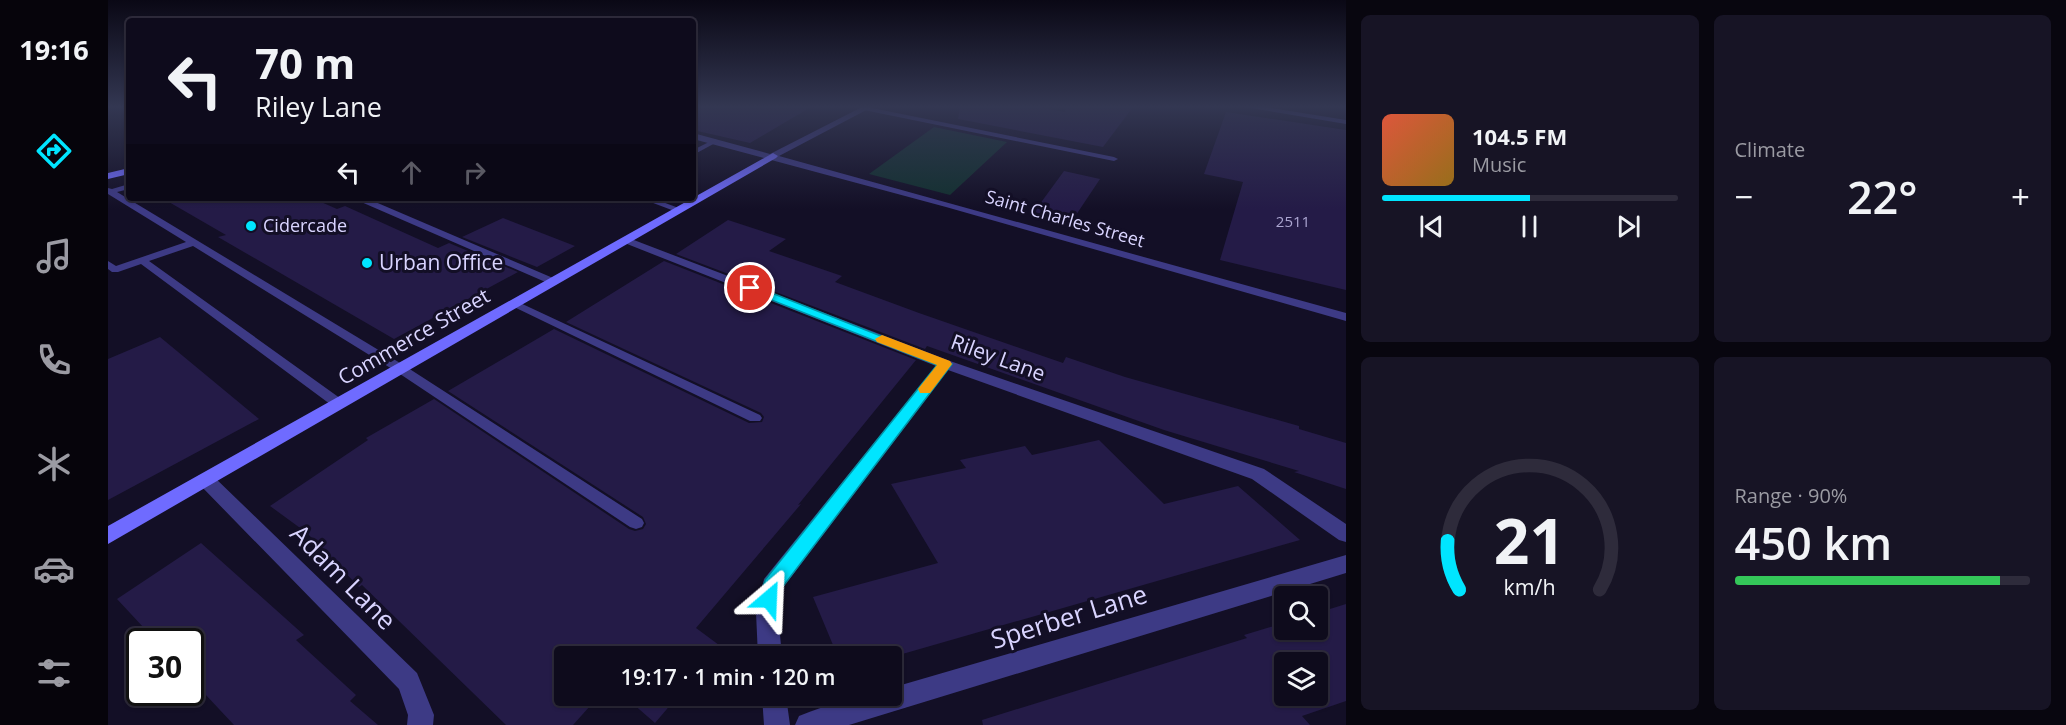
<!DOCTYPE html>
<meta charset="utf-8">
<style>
:root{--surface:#0e0b1c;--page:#171425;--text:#f1f3f6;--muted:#9b9ba3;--line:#2e2b3b;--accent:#00e5ff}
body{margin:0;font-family:"Open Sans",sans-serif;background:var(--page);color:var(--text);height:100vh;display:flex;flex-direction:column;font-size:22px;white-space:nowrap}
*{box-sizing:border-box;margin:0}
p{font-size:20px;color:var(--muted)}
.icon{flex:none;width:33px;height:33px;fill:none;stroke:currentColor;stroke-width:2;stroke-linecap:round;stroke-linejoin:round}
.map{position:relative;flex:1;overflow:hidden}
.drawer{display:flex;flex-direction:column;gap:15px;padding:15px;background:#08060f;width:720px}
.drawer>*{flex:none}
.banner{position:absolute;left:18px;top:18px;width:570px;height:183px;border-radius:6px;box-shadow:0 2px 4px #0004,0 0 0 2px var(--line);background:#0e0b1c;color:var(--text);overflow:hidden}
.controls{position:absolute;left:1166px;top:586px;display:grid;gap:12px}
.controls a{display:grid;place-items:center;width:54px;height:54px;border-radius:6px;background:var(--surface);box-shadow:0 2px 4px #0004,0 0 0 2px var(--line);font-size:30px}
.speed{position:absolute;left:18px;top:628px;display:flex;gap:12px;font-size:30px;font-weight:700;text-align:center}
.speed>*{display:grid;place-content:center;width:78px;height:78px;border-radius:50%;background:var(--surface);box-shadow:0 2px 4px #0004,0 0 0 2px var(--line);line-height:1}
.speed .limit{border:3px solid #111;border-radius:9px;background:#fff;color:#111}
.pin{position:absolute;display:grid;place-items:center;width:51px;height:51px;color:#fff;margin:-26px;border:3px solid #fff;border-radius:50%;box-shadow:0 2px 6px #0007}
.me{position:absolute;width:66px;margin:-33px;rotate:26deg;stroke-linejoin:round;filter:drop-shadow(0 0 4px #0008)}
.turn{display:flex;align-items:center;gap:21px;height:126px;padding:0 30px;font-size:27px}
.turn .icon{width:78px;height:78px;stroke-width:2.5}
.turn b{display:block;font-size:42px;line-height:51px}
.lanes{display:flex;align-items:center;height:57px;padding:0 30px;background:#0003;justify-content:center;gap:30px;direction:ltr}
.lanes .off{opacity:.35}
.big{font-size:45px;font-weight:600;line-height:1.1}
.drawer .widget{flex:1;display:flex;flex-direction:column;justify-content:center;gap:9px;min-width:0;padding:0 21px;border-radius:9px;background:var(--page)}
.drawer .dial{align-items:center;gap:0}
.dial svg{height:156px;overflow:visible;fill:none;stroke:var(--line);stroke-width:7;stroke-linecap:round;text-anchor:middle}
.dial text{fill:var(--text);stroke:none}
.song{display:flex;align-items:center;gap:18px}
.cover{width:72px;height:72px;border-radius:9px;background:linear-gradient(135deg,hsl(10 70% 55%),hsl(40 70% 35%))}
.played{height:6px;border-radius:3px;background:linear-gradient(90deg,var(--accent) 50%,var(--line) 50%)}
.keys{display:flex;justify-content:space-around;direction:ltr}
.heat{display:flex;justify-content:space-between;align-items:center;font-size:33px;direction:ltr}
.charge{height:9px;border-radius:4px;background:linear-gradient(90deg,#34c759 90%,var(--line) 0)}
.drawer .tiles{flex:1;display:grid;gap:15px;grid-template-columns:repeat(2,1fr)}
.trip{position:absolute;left:446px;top:646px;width:348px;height:60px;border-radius:6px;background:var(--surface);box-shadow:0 2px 4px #0004,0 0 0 2px var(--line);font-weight:600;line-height:60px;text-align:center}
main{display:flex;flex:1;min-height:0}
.tab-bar{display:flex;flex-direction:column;width:108px;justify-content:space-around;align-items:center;background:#06040b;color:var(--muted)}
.tab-bar .icon{width:42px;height:42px}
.tab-bar .active{color:var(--accent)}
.tab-bar b{font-size:27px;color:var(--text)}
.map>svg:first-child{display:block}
.green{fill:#12302f}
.building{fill:#241b47;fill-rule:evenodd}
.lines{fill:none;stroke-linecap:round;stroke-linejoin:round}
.lane{fill:#3d3a85;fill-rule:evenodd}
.street{fill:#3d3a85;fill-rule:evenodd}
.secondary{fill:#6f6bff;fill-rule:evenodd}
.route{fill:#00e5ff;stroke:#0095a6;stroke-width:1.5}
.slow{fill:#f59e0b}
.poi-dot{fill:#00e5ff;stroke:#130f26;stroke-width:2}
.labels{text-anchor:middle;stroke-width:6;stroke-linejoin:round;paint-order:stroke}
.far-number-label{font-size:15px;fill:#aca6d1}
.far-street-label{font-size:18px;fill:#d9d4ff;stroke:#130f26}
.far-poi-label{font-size:18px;fill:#d9d4ff;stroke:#130f26;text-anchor:start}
.poi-label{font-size:21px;fill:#d9d4ff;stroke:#130f26;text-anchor:start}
.street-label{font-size:21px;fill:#d9d4ff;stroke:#130f26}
.near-street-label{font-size:26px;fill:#d9d4ff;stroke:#130f26}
</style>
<main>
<nav class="tab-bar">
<b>19:16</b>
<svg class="icon active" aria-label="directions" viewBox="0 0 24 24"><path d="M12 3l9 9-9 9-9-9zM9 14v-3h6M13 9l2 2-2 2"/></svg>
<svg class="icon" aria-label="music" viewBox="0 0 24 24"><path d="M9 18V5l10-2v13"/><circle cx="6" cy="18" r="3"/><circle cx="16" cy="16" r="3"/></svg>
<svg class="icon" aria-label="phone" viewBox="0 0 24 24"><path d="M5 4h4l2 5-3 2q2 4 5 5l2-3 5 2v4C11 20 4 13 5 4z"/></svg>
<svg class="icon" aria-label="climate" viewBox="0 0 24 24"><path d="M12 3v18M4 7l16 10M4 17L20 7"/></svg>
<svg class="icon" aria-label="car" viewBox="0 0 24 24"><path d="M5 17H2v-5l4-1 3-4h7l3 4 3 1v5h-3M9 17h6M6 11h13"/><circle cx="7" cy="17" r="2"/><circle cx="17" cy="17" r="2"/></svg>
<svg class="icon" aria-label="filters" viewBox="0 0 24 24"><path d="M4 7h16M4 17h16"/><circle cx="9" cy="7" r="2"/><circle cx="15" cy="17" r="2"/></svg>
</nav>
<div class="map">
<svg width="1238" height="725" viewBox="0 0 1238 725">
<rect width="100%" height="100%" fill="#130f26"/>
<!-- green -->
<path class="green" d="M826,127L899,142L842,195L761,174Z"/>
<!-- building -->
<path class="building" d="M585,107H703L642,143L585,130Z
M852,107H931L957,112L958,107H1025L995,147L850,119Z
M1118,112L1238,130V290L1112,260L1135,182L1096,174Z
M956,171L992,179L964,221L926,212Z
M54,198H204L229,209L237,206L330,248L341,243L410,272L286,339L110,237L118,235Z
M395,218L467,246L429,267L354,237Z
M620,220L678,239L661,251L734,276L727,282L811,313L955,363L958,357L1017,377L1191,426V429L1238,443V489L1186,472L1191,471L1056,430L819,346L817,349L568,254Z
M556,261L808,360L690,505L693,504L588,628L611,645L601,657H456V696H491L465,725H398L254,585L251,587L199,533L162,506L260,440L258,438L326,399L521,529L527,531L535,529L538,524L535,517L340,391L446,329L641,423L654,422L656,417L653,413L458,322Z
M52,337L151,419L0,500V359Z
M991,440L1056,504L1130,486L1192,540L784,657L780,649L753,657H730L705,597L830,563L783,484L858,468L852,460L917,446L924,455Z
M93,543L196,635L188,640L248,695L242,701L270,725H126L82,678V642H49L9,599Z
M1238,604V701L1194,716L1202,725H875L874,720L1139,638L1136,635L1176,623V630H1209V613ZM1176,663H1209V696H1176Z
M516,696H570L547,723Z"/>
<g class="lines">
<!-- lane -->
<path class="lane" d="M759,107L1006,157L1010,159L1006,161L756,110V108Z
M607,139L610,141L609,142L585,155V150Z
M21,184V189L9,192L297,366L534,519L536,523L534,527L528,529L522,527L289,372L85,246L41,261L236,401L237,404L236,407H226L33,264L10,272H4L0,269V261L8,266L78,242L0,194V188L4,189Z
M532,198H544L576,210L569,212Z
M408,301L652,415L654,418L652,421H642L404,306L403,304L404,302Z"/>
<!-- street -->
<path class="street" d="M754,107H764L671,156L1238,313V321L838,207L585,139V133L662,154Z
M1137,107H1158L1238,120V124Z
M244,198H258L452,281L446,285L442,284Z
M518,237L842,361L1156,469L1238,524V542L1231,540L1144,479L840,370L674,589L670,612L674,657H650L648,612L656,579L828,366L514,242L512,240Z
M98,473L104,475L309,673L326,715L325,725H299L300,715L291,689L92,485L89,480L92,475Z
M1238,555V573L741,725H687L691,716C720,704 751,696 783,696V688Z
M654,696H678L682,725H656Z"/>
<!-- secondary -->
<path class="secondary" d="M665,153L670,156L668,158L0,544V526Z
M21,168V174L0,179V173Z"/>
</g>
<!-- sky -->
<linearGradient id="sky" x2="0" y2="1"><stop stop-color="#0a0815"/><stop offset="0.51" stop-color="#333752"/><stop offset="1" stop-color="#333752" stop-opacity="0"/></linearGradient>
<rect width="1238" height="209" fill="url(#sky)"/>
<!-- route -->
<path class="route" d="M638,286H646L844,364L673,589L668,605L661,608L654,605L651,599L657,580L829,365L638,290Z"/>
<!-- slow -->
<path class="slow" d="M774,335L842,361L844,364L822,393H812L810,389L829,365L769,342L767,339Z"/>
<!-- markers -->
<g class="poi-dot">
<circle cx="143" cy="226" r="6"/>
<circle cx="259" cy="263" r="6"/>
</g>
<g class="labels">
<!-- far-number labels -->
<g class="far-number-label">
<text x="1185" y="227">2511</text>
</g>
<!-- far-street labels -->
<g class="far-street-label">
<text transform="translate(957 219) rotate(16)" y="6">Saint Charles Street</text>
</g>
<!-- far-poi labels -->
<g class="far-poi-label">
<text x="155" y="232">Cidercade</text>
</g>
<!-- poi labels -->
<g class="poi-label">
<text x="271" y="270">Urban Office</text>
</g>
<!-- street labels -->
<g class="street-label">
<text transform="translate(306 337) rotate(-30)" y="7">Commerce Street</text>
<text transform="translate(890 358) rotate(20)" y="7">Riley Lane</text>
</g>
<!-- near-street labels -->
<g class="near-street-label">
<text transform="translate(235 577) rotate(45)" y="9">Adam Lane</text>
<text transform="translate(961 617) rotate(-17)" y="9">Sperber Lane</text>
</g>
</g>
</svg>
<div class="controls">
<a><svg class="icon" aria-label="search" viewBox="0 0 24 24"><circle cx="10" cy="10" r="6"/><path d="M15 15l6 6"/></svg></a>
<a><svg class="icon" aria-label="layers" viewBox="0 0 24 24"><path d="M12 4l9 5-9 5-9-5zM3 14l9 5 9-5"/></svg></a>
</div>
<div class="speed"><div class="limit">30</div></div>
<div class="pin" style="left:642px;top:288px;background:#d93025"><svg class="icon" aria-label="arrive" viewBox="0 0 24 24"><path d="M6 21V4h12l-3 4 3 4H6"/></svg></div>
<svg class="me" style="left:661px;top:599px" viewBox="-20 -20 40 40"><path d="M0-17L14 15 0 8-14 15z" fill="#00e5ff" stroke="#fff" stroke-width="4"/></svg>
<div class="trip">19:17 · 1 min · 120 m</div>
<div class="banner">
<div class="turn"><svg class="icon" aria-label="left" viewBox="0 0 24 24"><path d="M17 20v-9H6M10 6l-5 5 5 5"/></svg><div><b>70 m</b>Riley Lane</div></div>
<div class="lanes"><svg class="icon" aria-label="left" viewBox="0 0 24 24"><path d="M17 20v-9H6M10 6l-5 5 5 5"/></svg><svg class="icon off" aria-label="ahead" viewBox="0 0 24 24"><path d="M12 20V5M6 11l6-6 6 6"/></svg><svg class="icon off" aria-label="right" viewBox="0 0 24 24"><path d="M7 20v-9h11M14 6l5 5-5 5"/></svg></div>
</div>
</div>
<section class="drawer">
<div class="tiles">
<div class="widget">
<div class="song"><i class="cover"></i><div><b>104.5 FM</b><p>Music</p></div></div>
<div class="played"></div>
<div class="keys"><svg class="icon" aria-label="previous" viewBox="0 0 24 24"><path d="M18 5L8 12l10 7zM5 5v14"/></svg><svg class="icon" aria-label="pause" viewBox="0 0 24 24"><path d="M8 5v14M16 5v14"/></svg><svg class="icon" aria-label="next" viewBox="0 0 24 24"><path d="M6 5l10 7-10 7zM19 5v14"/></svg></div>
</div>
<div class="widget"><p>Climate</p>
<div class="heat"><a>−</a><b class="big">22°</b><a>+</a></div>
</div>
<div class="widget dial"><svg viewBox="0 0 100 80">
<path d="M14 69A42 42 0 1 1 86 69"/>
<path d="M14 69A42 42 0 0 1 8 44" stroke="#00e5ff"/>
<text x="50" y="56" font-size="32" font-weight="700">21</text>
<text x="50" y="72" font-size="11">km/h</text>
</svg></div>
<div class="widget"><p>Range · 90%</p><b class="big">450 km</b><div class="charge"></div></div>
</div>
</section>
</main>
